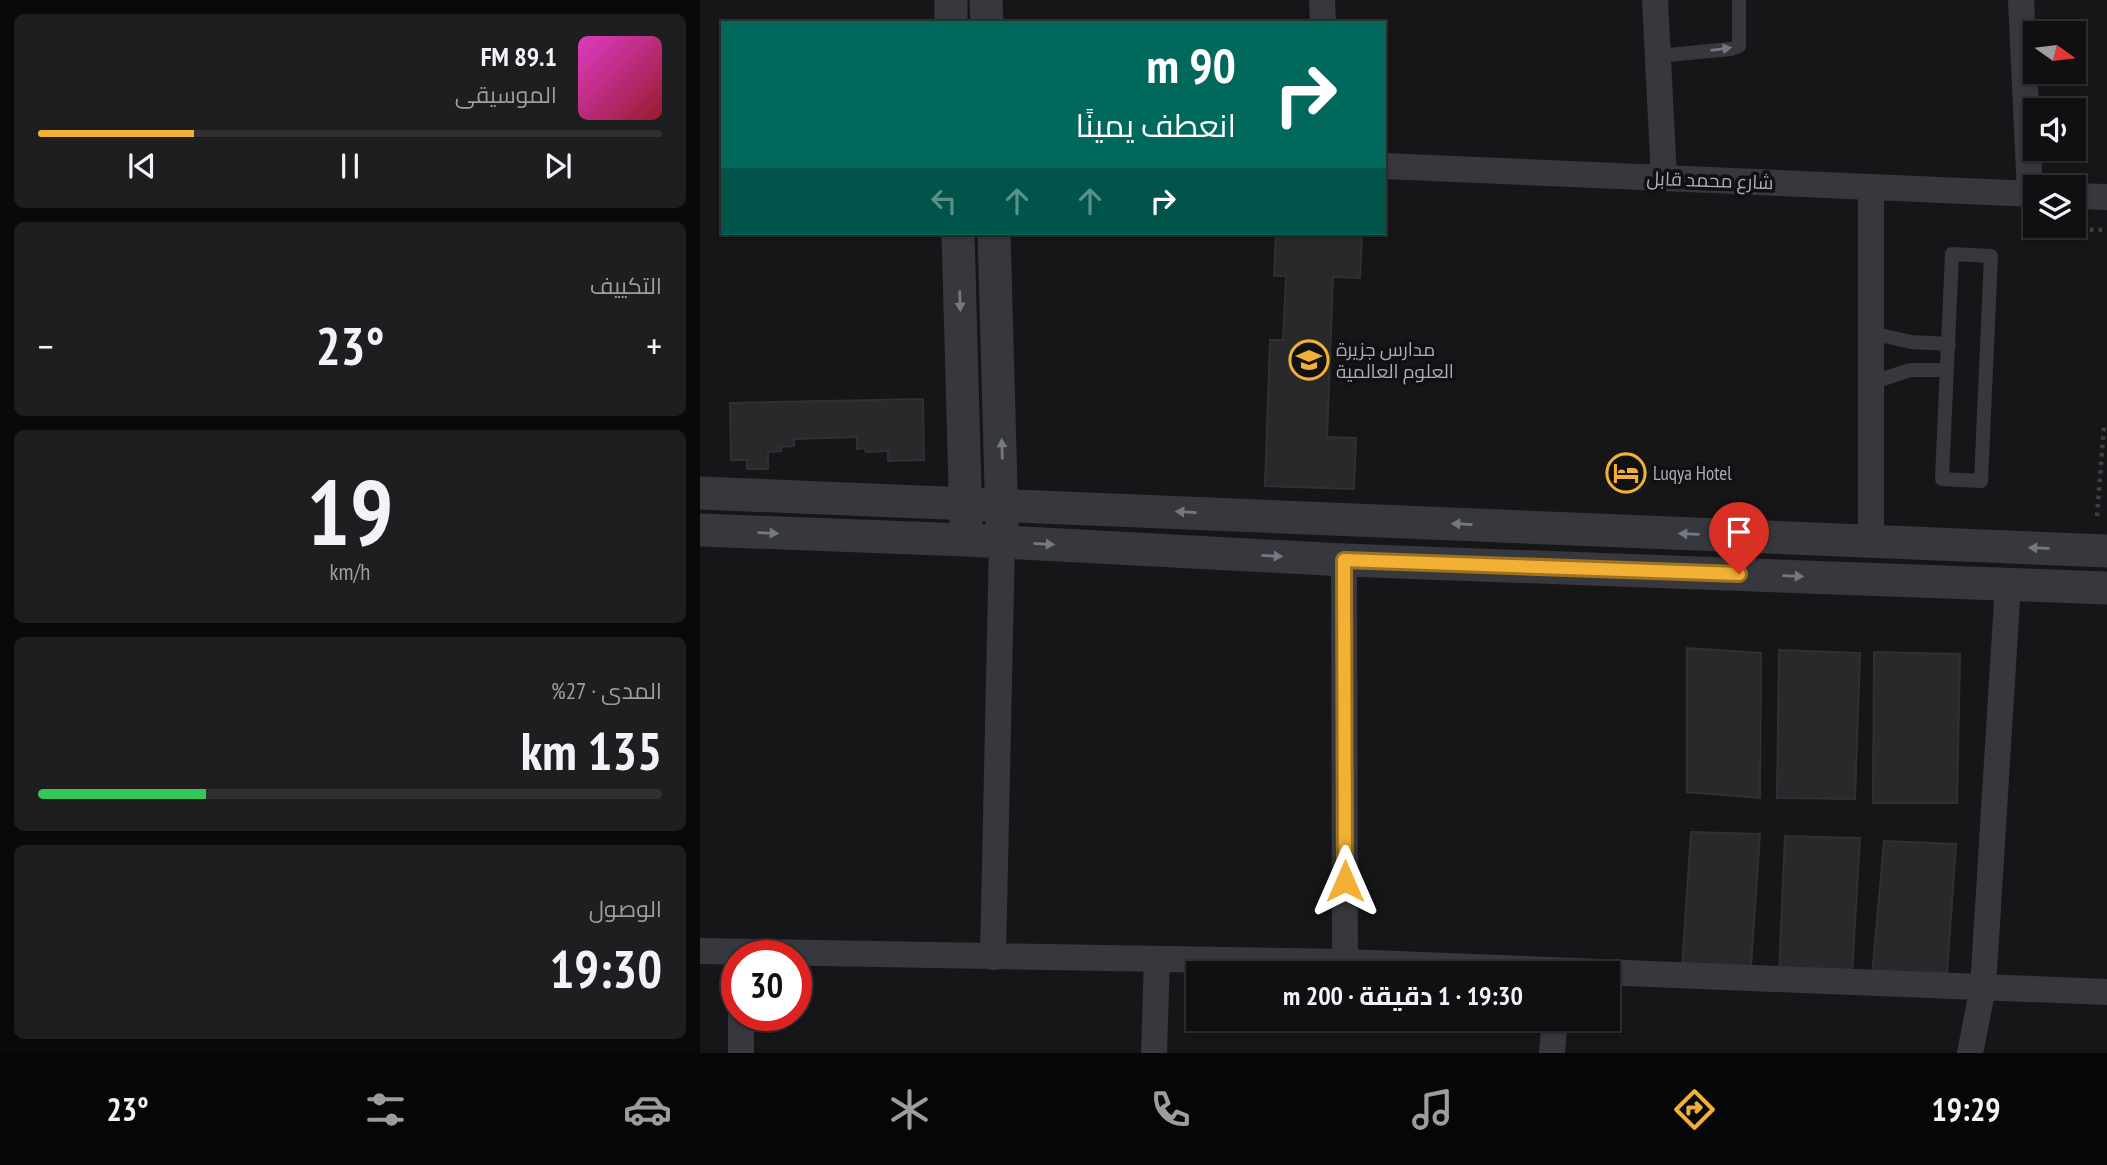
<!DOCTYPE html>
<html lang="ar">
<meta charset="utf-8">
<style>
:root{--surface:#101012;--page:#1e1e20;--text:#f1f3f6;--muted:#9c9d9f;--line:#303032;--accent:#f2b134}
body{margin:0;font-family:"PT Sans Narrow",Cairo,sans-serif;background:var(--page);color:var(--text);direction:rtl;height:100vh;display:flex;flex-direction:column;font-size:26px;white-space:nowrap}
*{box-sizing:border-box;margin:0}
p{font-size:23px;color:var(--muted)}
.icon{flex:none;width:38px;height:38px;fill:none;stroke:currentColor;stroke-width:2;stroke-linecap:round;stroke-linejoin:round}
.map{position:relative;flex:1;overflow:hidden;direction:ltr}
.panel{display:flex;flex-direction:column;gap:14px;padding:14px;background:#09090a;width:700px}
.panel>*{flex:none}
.top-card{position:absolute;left:21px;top:21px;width:665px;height:214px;border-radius:0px;box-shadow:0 2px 5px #0004,0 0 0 2px var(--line);direction:rtl;background:#00695c;color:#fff;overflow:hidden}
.needle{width:46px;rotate:104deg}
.tools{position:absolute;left:1323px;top:21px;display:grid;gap:14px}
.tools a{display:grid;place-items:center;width:63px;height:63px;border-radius:0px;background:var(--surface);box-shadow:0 2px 5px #0004,0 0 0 2px var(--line);font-size:35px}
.speed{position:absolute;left:21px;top:940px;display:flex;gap:14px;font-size:35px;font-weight:700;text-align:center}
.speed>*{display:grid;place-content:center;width:91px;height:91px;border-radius:50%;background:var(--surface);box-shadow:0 2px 5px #0004,0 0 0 2px var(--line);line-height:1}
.speed .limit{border:10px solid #d22;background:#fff;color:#111}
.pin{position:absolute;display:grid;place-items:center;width:60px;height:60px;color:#fff;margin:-72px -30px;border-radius:50% 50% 50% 0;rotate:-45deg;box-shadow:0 0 7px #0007}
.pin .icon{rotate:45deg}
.me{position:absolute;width:77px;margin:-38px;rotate:0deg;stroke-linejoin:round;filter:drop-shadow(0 0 5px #0008)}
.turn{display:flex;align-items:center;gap:24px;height:147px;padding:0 35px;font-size:32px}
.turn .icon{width:91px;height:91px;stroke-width:2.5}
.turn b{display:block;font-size:49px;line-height:60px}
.lanes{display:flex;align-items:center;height:66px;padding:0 35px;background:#0003;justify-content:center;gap:35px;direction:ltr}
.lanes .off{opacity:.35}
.big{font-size:52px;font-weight:700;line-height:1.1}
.panel .card{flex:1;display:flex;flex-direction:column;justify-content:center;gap:10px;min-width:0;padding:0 24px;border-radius:10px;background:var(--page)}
.panel .dial{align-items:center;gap:0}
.dial b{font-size:91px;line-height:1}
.song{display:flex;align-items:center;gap:21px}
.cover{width:84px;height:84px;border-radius:10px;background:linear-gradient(135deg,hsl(310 70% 55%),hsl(350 70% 35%))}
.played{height:7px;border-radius:4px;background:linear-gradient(90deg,var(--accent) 25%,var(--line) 25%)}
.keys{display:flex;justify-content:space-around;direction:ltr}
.heat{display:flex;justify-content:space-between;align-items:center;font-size:38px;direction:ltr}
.charge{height:10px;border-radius:5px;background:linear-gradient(90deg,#34c759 27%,var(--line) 0)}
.trip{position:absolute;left:486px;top:961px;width:434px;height:70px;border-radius:0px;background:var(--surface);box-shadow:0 2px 5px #0004,0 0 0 2px var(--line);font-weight:700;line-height:70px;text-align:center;direction:rtl}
.menu{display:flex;height:112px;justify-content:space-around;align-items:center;background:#060607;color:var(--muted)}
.menu .icon{width:49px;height:49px}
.menu .active{color:var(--accent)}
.menu b{font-size:32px;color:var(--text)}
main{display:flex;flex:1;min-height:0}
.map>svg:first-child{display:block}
.building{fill:#29292c;stroke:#303034;stroke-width:2}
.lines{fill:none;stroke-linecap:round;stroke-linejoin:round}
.path{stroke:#3d3f44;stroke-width:4.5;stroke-dasharray:3.5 5;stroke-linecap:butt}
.service{stroke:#37383d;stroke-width:14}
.minor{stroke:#37383d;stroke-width:26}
.tertiary{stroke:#37383d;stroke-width:33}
.oneway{fill:#757881}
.route-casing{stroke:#9d7322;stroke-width:18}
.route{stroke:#f2b134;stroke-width:12}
.labels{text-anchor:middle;stroke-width:7;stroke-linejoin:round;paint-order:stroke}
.street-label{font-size:19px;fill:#a8adb8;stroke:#111113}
.poi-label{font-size:19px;fill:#a8adb8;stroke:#111113;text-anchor:start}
</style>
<main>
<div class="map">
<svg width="1407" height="1053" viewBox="0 0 1407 1053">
<rect width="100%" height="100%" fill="#161618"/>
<!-- building -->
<path class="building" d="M576,233H662L660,278L633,277L627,437L656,438L654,489L565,486L570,340H583L586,276H574Z
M223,399L224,460L188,461V451L166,452L164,448L157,449V437L94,439V446L81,447V451L68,452V469H47V460H31L30,403Z
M987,648L1061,653L1060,798L987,792Z
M1079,650L1160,653L1155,799L1077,798Z
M1174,652L1260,654L1257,803H1173Z
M991,832L1060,834L1051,966L982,967Z
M1085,836L1160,838L1152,975L1079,974Z
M1184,841L1256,844L1247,974L1172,977Z"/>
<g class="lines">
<!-- path -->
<path class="path" d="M1357,226L1361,229L1407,230
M1397,516L1404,427L1407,424"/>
<!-- service -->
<path class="service" d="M957,56L1031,49L1039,46V0
M1252,254L1291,256L1281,481L1242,479Z
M1171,333L1211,342L1249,344
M1171,383L1210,370H1247"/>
<!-- minor -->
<path class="minor" d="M622,0L623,23
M955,0L964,178
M1321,0L1330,194
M684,166L1335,194
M1171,187V542
M1374,196L1407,197
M644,560L645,962
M0,951L645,962L1407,992
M293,957L302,542
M41,1053V1015
M454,1053L457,959
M852,1053L855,1018
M1270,1053L1283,987L1308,585"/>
<!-- tertiary -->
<path class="tertiary" d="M251,0V23
M286,0L287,23
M258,233L266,524
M294,233L302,525
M0,493L1407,551
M0,530L266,540L644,560L1407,588"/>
</g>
<!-- one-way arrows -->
<defs><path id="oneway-solid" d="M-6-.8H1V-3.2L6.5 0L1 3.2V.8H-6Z" transform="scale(1.75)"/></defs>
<g class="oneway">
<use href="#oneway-solid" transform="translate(1021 49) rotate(-7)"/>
<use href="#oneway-solid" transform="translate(260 301) rotate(88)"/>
<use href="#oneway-solid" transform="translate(302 449) rotate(-92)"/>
<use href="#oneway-solid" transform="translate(486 512) rotate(-177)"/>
<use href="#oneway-solid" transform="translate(762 524) rotate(-177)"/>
<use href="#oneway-solid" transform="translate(68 533) rotate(2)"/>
<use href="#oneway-solid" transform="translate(989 534) rotate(-178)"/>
<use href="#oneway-solid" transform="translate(344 544) rotate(3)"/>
<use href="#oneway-solid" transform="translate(1339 548) rotate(-178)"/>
<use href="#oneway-solid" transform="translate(572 556) rotate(3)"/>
<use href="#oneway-solid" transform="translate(1093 576) rotate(2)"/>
</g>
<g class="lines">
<!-- route casing -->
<g class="route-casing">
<path id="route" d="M645,881L644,560L1039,574"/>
</g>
<!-- route -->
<use href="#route" class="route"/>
</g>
<!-- icons -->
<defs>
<g id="school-ring" transform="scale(2.0125)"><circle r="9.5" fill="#111113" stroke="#f2b134" stroke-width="1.5"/><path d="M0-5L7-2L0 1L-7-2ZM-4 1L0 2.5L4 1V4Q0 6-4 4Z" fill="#f2b134"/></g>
<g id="hotel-ring" transform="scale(2.0125)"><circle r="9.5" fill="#111113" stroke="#f2b134" stroke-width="1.5"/><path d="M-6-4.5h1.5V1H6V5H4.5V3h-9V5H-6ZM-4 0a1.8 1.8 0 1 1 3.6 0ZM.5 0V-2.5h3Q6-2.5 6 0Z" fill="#f2b134"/></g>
</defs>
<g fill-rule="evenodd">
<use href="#school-ring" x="609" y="360"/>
<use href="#hotel-ring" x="926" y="473"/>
</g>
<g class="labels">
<!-- street labels -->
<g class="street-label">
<text transform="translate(1010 180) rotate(2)" y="7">شارع محمد قابل</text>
</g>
<!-- poi labels -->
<g class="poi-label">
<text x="636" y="356">مدارس جزيرة<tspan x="636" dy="22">العلوم العالمية</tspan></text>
<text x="953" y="480">Luqya Hotel</text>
</g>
</g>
</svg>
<div class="tools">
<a><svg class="needle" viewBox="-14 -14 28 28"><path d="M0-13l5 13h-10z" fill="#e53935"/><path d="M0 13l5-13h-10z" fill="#9c9d9f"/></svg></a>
<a><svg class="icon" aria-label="sound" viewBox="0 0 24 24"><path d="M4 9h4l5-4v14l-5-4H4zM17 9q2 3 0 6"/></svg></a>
<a><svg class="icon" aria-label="layers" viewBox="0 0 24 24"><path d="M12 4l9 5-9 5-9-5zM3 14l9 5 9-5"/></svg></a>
</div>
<div class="speed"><div class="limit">30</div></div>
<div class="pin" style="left:1039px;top:574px;background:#d93025"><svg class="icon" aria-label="arrive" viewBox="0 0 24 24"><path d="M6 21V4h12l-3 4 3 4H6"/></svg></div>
<svg class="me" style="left:645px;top:881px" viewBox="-20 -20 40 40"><path d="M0-17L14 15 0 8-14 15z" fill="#f2b134" stroke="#fff" stroke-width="4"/></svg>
<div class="trip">19:30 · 1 دقيقة · 200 m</div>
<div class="top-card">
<div class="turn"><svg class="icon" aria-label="right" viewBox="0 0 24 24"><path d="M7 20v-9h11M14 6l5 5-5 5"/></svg><div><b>90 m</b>انعطف يمينًا</div></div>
<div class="lanes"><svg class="icon off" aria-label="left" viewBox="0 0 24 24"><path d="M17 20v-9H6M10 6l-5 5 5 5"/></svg><svg class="icon off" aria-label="ahead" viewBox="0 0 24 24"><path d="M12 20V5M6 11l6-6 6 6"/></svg><svg class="icon off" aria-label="ahead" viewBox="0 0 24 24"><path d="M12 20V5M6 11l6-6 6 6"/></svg><svg class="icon" aria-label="right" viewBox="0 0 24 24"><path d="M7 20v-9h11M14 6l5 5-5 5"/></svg></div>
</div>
</div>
<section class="panel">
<div class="card">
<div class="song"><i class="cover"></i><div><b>89.1 FM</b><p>الموسيقى</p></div></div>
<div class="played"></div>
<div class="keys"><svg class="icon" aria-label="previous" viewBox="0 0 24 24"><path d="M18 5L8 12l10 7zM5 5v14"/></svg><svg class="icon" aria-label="pause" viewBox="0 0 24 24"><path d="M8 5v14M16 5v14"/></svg><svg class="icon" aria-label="next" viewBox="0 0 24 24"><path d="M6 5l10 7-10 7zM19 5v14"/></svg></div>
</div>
<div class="card"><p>التكييف</p>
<div class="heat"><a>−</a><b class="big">23°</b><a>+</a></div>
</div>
<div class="card dial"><b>19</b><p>km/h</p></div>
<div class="card"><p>المدى · 27%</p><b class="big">135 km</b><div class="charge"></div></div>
<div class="card"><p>الوصول</p><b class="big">19:30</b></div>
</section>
</main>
<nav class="menu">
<b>19:29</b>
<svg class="icon active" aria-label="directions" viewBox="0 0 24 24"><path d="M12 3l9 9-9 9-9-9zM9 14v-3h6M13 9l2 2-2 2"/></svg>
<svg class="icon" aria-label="music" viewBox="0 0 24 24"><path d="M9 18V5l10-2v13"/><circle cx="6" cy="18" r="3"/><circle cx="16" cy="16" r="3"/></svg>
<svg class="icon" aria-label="phone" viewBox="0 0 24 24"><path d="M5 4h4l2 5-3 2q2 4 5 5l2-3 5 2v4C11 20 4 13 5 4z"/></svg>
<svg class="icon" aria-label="climate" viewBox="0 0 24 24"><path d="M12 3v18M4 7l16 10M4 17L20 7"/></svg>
<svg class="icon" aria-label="car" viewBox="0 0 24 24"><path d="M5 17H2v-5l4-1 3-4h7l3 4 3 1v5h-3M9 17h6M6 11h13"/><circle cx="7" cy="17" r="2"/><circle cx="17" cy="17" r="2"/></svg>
<svg class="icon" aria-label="filters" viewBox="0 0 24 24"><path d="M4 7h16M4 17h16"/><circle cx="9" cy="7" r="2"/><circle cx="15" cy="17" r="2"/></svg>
<b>23°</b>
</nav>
